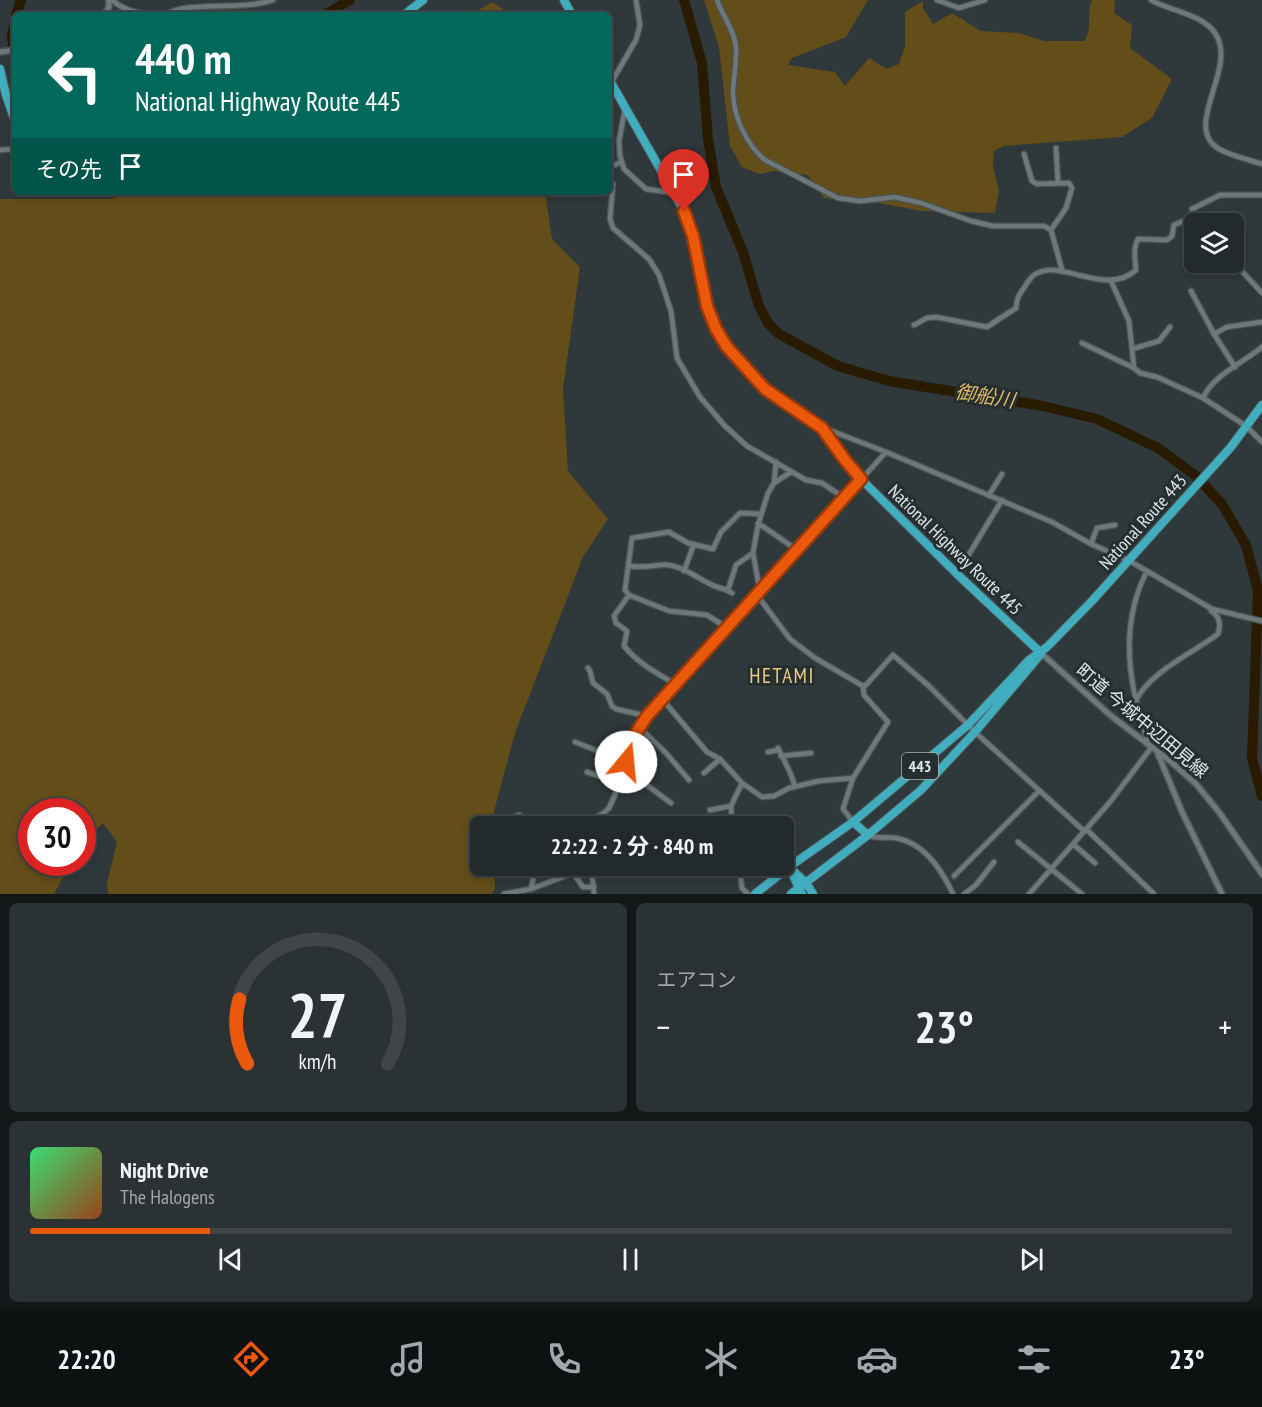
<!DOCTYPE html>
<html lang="ja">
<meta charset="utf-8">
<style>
:root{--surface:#232a2c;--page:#2b3234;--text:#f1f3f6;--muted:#a3a7a9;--line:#404648;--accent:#ea580c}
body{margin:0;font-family:"PT Sans Narrow","Noto Sans JP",sans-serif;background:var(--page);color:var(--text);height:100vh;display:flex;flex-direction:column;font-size:22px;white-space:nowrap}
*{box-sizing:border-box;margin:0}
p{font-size:20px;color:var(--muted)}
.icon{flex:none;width:33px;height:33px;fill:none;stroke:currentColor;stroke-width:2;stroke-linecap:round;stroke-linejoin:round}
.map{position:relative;height:894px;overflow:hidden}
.sheet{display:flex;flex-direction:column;gap:9px;padding:9px;background:#131718;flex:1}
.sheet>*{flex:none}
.top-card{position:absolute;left:12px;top:12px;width:600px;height:183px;border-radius:9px;box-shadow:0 3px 9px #0003,0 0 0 2px var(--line);background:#00695c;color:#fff;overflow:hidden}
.controls{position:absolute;left:1184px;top:213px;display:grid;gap:12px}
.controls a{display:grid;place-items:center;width:60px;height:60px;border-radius:9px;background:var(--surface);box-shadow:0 3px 9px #0003,0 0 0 2px var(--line);font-size:30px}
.speed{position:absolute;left:18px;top:798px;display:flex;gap:12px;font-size:30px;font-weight:700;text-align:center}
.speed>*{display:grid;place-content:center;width:78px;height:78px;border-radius:50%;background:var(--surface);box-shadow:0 3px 9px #0003,0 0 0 2px var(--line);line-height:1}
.speed .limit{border:9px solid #d22;background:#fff;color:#111}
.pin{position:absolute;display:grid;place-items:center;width:51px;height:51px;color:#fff;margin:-62px -26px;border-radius:50% 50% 50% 0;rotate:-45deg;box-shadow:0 0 6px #0007}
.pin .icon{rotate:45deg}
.me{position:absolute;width:66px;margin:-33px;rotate:17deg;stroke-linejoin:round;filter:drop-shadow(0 0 4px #0008)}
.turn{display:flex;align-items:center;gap:21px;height:126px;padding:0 24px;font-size:27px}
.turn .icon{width:78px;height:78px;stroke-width:2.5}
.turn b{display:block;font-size:42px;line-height:51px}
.then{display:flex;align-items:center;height:57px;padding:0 24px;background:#0003;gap:12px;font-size:22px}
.big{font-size:45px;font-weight:700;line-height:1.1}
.sheet .tile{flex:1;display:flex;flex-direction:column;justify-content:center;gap:9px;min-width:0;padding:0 21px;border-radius:9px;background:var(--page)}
.sheet .dial{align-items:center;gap:0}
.dial svg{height:156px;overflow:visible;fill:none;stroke:var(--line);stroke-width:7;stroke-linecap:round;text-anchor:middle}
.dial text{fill:var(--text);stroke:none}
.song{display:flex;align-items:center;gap:18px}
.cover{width:72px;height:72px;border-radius:9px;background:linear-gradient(135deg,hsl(140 70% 55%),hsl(20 70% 35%))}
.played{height:6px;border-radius:3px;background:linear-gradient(90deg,var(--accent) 15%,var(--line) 15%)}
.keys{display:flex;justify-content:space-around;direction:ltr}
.heat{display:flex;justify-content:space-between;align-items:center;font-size:33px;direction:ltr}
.sheet .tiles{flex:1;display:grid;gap:9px;grid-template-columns:1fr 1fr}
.tile:last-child{grid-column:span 2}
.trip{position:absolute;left:470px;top:816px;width:324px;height:60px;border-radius:9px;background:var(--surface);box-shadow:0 3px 9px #0003,0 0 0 2px var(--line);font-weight:700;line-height:60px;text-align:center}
.tabs{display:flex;height:96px;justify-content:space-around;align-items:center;background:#0e1112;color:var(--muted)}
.tabs .icon{width:42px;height:42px}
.tabs .on{color:var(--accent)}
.tabs b{font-size:27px;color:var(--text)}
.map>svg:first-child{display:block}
.green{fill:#634d19}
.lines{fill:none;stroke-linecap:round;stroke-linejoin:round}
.river{stroke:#281b00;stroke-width:10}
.minor-casing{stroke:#4c5455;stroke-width:7}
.tertiary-casing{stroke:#4c5455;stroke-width:8}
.trunk-casing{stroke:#4c5455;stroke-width:10}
.minor{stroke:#6d787a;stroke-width:4.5}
.tertiary{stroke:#6d787a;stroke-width:5}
.trunk{stroke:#41aec0;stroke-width:8}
.route-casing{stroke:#983908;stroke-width:15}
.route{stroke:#ea580c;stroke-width:10}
.labels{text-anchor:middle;stroke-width:6;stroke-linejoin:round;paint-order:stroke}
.shield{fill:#252e30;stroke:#a9b0b1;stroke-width:1.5}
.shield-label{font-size:16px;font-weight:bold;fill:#e1e7e8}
.street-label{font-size:18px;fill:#e1e7e8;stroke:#252e30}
.water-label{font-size:20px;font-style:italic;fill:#e0b964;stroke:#252e30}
.quarter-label{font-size:21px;letter-spacing:1.5px;fill:#ecca81;stroke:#252e30}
</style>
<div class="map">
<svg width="1262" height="894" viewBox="0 0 1262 894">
<rect width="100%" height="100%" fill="#2f383a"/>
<!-- green -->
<path class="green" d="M704,0H868L846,37L792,58L788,65L835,72L845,86L869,58L887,69L899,64L905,47V12L923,1V8L933,24L952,13L981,31L1019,33L1044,41H1084C1093,30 1086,14 1092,0H1115L1114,13L1132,25L1130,48L1172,79L1152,118L1122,137L1004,146L994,151L993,166L999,191L995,213L922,211L878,203L824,198L808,175L774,171L759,174L742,167L730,146L719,47Z
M492,2L512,15H471Z
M139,192H545L552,239L580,267L563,389L568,471L608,519L583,557L515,733L492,819V826H480V866H494L495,889L492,894H108L107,883L117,842L103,823L83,842L82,812H32V862L71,863L54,894H0V199H109Z"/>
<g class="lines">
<!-- river -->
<path class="river" d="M684,0L702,63L708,139L716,187L743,252L759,306L768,323L779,334L838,366L889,381L1043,406L1097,419L1158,448L1196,476L1222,504L1246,545L1258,591L1252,758L1262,796
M16,15L21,0
M324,15L350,0
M15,22L12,36L15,57"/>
<!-- minor casing -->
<g class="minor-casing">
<path id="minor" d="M112,0C123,10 135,12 150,15
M717,0C723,17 734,29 736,47C737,63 733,79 733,94C734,118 747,145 765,160L838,198L860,201L895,197L921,203L971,221L993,226H1044L1051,230L1062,270
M937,0L959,8L985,0
M1151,0C1170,11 1202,14 1215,33C1239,67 1181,127 1219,149C1231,156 1248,159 1262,164
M166,15C186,0 244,11 273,0
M611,83L636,40L640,25L636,0
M625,109L619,141L620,156L624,169L646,189L674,193
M1056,148L1058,183
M0,150L15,149
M1024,154L1032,181L1037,184L1069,183L1072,188L1066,208L1051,230
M609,167L622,162
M609,179L613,184L610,219L613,228L649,259L659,275L671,311L677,358L700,397L725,426L747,446L806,480L822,483L843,497
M1234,260L1238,267L1262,293
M1111,281L1129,321L1134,368L1140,373L1157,377L1203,398L1246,426L1262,442
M1191,291L1214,334L1235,367
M914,325L927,318L936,317L987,327L1016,308C1017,294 1021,294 1027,283C1049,247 1102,301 1136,270C1135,260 1133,248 1138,239L1167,240L1172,236L1174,225L1193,217L1192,209L1220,195H1262
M1214,334L1227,327L1262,322
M1082,343L1134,368
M1132,349L1159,341L1170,327
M1203,398C1214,374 1243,363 1262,347
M824,428L886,452L1052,522L1091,544L1128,560L1212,609L1262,621
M774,483L791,472
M989,495L1002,474
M758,523L797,550
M1091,544L1097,528L1115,525
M629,566C641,568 650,566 661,565C678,563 696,577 710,584C717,588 725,588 732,593
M684,571L694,544
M957,574L1002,500
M728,590L736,565L753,553
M760,592L753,553L758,525L768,493L774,483L776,462
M629,595L669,611L707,615L726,627
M757,595L790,639L815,658L863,686L864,695L888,722L853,778L843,809L853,822
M588,668L590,671L593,683L607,694L612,706L616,709L647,716
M675,684C655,672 639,664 624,646L627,631L616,623L614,616L629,595L625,590L632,538L669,532L688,543L713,549L721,532L740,513L761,514
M863,686L866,685L893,655L929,686L975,732L1084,831
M663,700L707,752L720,759L742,783L762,797L774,796L789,788L819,781L853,778
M1136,700C1150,672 1194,652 1218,634C1221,624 1220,616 1211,611
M639,727L666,753L689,780
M575,742L626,762
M1147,744V740C1143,722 1136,704 1133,686C1126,647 1129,606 1147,571
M778,748C784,761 792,773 795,787
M768,752L779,750
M781,756L811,753
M624,768L671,803
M587,772L619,783
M704,773L720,759
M710,810L731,806
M511,818L519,815L536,826
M580,826L604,813L609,808L615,795L633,737L647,716L886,452
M732,826L731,806L742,783
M1086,829L1154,894
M868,835C877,840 887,836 896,838C924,843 942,870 953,894
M1018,842L1082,894
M1073,844L1095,863
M589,866L592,874L594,894
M739,866L742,888L748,894
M954,876L1039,791
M531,889L533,880L531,866
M504,894L531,889L573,873L583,887H594
M964,894L976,885L994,862
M1029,894L1110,802L1151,748"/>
</g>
<!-- tertiary casing -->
<g class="tertiary-casing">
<path id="tertiary" d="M104,15L109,7V0
M0,52L15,50
M1041,653L1110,715L1170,761L1196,784L1219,812L1262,874
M1158,754L1183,814L1222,894"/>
</g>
<!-- trunk casing -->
<g class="trunk-casing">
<path id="trunk" d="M564,0L572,15
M404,15L423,0
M0,69L6,95L15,121
M609,79L684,211L693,236L707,306L716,329L727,347L765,389L822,428L845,460L861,479L957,574L1041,653
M853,822L868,835
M789,867L806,883L813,894
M791,871L802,894
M755,894L789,867L853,822L968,725L1029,660L1047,647L1092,601L1231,447L1262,405
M791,894L868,835L921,790L975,732L1040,655"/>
</g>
<!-- minor -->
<use href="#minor" class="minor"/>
<!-- tertiary -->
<use href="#tertiary" class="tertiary"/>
<!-- trunk -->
<use href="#trunk" class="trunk"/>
</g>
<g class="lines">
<!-- route casing -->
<g class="route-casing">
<path id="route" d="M626,762L633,738L647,716L861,479L845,460L822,428L765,389L727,347L716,329L707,306L693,236L684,211"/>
</g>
<!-- route -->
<use href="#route" class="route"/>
</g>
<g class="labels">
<!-- shield labels -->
<rect class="shield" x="902" y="753" width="36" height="26" rx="4.5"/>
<g class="shield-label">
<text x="920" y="772">443</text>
</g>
<!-- street labels -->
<g class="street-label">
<text transform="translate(1143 522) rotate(-48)" y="6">National Route 443</text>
<text transform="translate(955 550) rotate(44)" y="6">National Highway Route 445</text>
<text transform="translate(1142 721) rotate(40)" y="6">町道 今城中辺田見線</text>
</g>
<!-- water labels -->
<g class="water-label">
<text transform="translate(985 396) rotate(9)" y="7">御船川</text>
</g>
<!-- quarter labels -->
<g class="quarter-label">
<text x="782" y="683">HETAMI</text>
</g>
</g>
</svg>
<div class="controls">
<a><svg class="icon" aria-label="layers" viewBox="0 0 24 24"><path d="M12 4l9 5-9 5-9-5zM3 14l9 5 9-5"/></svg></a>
</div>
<div class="speed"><div class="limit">30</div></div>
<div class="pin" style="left:684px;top:211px;background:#d93025"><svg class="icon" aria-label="arrive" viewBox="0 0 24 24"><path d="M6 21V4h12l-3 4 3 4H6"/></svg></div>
<svg class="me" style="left:626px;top:762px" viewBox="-20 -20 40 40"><circle r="19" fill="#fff"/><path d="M0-13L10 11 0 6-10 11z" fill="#ea580c"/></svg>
<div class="trip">22:22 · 2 分 · 840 m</div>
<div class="top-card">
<div class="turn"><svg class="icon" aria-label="left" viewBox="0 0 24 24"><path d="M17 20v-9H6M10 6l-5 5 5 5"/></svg><div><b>440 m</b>National Highway Route 445</div></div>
<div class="then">その先<svg class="icon" aria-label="arrive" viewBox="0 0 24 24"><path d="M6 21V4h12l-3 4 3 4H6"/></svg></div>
</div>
</div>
<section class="sheet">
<div class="tiles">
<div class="tile dial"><svg viewBox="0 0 100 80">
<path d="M14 69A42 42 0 1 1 86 69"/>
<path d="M14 69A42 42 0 0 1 10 36" stroke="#ea580c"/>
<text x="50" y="56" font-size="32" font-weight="700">27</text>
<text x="50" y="72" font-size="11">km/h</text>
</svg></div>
<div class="tile"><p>エアコン</p>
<div class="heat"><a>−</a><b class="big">23°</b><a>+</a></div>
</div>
<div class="tile">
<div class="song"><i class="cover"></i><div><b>Night Drive</b><p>The Halogens</p></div></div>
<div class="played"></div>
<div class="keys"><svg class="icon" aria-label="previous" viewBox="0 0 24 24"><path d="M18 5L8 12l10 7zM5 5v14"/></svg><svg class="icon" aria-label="pause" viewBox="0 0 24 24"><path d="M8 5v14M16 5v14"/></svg><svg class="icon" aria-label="next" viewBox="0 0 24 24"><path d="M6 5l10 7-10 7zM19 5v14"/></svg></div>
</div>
</div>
</section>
<nav class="tabs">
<b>22:20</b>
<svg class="icon on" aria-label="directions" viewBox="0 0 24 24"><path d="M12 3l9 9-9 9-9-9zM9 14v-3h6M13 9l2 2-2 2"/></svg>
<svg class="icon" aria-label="music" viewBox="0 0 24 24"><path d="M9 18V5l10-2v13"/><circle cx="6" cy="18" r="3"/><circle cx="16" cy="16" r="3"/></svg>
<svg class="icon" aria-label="phone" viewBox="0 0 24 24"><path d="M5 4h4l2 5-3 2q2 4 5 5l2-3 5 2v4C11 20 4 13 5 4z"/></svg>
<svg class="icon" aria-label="climate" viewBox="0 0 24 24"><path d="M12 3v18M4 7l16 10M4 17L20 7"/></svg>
<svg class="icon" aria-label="car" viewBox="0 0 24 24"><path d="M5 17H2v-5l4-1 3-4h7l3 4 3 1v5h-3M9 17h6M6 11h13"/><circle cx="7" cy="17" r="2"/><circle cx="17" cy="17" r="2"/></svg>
<svg class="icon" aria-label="filters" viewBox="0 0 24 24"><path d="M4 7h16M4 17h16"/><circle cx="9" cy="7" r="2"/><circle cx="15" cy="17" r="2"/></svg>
<b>23°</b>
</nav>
